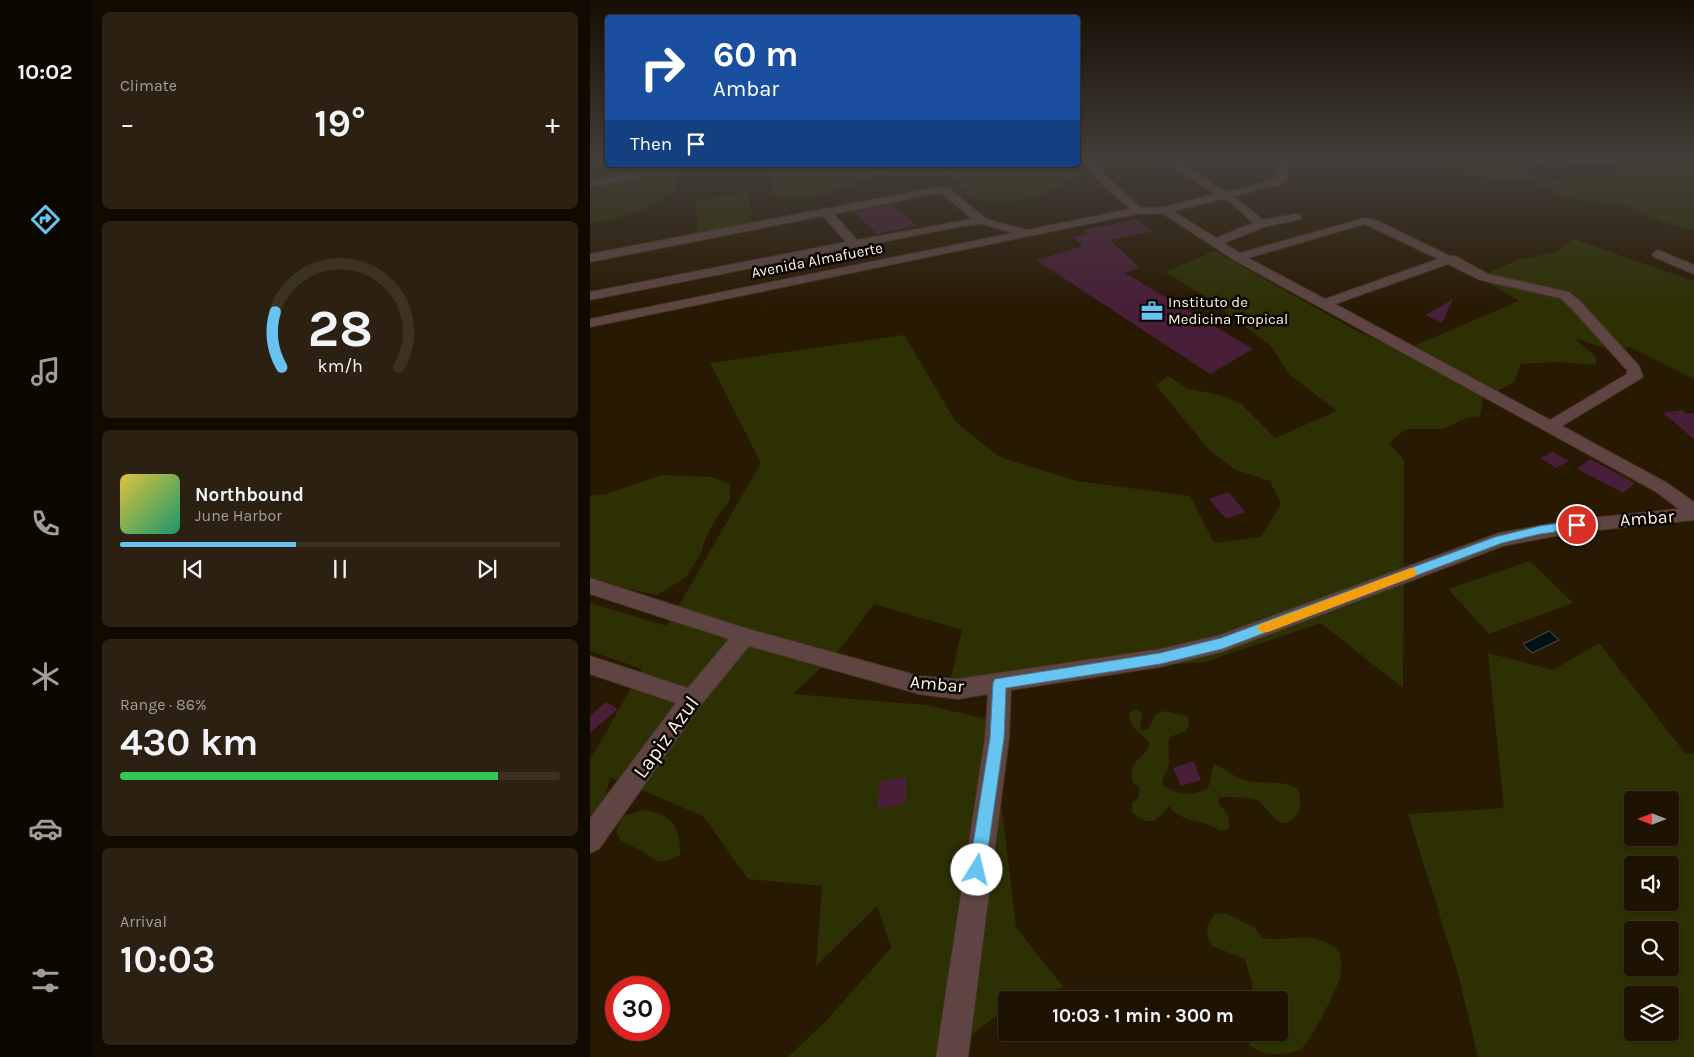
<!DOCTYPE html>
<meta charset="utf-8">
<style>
:root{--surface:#1e1302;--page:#2b2011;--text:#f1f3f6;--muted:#a19e99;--line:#3c3224;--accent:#67c4f0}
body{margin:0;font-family:Karla,sans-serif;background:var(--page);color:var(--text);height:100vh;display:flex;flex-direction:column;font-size:19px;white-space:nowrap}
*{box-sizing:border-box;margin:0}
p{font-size:16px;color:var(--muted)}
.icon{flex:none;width:28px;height:28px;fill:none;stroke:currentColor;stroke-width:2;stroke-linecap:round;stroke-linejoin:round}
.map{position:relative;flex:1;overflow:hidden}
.side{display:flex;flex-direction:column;gap:12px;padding:12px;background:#100a01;width:500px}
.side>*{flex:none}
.banner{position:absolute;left:15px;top:15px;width:475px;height:152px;border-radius:5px;box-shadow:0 1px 4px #0004,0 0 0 1px var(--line);background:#1a4fa0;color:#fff;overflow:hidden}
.needle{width:32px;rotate:270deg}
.tools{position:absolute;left:1034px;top:791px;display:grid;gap:10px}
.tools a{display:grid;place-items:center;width:55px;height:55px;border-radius:5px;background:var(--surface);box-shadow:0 1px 4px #0004,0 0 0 1px var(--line);font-size:25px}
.speed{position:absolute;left:15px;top:976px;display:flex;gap:10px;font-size:25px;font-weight:700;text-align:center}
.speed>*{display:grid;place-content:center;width:65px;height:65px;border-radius:50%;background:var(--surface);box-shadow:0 1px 4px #0004,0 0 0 1px var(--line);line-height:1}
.speed .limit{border:8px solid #d22;background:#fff;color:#111}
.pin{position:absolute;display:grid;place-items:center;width:42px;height:42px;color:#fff;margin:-21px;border:2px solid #fff;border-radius:50%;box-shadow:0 1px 5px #0007}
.me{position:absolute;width:55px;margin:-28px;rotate:9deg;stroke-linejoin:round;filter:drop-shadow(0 0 4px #0008)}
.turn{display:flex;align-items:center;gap:18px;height:105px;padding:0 25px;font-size:22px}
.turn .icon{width:65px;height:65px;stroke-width:2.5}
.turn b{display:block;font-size:35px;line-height:42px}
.then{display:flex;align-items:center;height:48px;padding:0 25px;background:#0003;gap:10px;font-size:19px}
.big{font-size:38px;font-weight:700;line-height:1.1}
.side .tile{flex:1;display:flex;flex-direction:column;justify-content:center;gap:8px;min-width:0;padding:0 18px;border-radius:8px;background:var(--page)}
.side .dial{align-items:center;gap:0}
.dial svg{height:130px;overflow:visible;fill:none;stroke:var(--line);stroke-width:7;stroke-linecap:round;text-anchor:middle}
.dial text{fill:var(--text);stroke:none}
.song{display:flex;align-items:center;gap:15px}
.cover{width:60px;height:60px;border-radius:8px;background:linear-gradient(135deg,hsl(50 70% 55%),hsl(160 70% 35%))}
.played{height:5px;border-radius:2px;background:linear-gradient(90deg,var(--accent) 40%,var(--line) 40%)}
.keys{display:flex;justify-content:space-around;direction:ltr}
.heat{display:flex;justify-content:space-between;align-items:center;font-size:28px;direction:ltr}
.charge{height:8px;border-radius:4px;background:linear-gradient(90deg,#34c759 86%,var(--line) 0)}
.trip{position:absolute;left:408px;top:991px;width:290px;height:50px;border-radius:5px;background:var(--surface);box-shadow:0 1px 4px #0004,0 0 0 1px var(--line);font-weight:700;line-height:50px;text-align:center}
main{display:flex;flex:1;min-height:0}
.menu{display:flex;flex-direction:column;width:90px;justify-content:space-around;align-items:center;background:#0c0801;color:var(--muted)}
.menu .icon{width:35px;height:35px}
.menu .active{color:var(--accent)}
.menu b{font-size:22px;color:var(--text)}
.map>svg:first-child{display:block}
.green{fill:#2d3003;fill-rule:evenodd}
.water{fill:#001015;stroke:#4c5453}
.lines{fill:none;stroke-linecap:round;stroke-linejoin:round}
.river{fill:#001015;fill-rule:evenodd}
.building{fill:#491e38}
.minor-casing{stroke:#42331e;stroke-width:2}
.minor{fill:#5e4544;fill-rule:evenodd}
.route{fill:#67c4f0;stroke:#437f9c}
.slow{fill:#f59e0b}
.labels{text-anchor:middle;stroke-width:5;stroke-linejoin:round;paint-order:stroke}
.far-street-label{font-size:15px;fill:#fdf2e5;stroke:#0b0601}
.far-poi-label{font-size:15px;fill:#fdf2e5;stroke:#0b0601;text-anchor:start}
.street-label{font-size:18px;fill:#fdf2e5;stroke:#0b0601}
.near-street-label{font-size:21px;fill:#fdf2e5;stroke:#0b0601}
</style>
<main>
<nav class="menu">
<b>10:02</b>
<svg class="icon active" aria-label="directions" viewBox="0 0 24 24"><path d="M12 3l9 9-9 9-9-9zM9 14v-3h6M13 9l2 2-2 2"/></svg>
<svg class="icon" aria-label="music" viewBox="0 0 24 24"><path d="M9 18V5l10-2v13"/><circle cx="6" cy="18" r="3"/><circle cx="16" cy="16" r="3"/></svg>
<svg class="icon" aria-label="phone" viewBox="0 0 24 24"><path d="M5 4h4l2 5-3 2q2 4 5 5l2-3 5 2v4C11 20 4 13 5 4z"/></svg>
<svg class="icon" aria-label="climate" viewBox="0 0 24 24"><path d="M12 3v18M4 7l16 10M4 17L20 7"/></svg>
<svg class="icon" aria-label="car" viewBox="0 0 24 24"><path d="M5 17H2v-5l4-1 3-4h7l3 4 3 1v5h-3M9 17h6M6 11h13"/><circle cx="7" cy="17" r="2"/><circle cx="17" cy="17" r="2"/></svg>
<svg class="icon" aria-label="filters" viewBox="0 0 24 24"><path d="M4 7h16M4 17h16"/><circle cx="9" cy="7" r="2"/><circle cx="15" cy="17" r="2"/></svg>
</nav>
<section class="side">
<div class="tile"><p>Climate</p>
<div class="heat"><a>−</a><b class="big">19°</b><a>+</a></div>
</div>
<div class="tile dial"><svg viewBox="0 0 100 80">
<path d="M14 69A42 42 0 1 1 86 69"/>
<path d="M14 69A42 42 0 0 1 10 35" stroke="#67c4f0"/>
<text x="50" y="56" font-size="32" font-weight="700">28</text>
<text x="50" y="72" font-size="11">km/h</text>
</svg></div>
<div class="tile">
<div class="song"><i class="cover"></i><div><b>Northbound</b><p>June Harbor</p></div></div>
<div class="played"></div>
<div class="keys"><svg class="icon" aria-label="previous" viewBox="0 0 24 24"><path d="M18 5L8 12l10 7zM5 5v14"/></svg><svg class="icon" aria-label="pause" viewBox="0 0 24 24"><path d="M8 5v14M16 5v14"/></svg><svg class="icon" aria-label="next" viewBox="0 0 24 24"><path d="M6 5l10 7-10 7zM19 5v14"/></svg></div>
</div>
<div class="tile"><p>Range · 86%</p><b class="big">430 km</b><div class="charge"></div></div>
<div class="tile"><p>Arrival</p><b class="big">10:03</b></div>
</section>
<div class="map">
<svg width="1104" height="1057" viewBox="0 0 1104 1057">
<rect width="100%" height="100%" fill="#281903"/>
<!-- green -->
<path class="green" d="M7,160H17L18,165H88L86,191C60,209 31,218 0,223V184L11,172Z
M488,160H567V162C542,165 516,166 491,174C482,177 474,185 465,190C435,204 411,203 379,198L362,175C345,171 327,167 309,170C274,176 242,198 206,199C198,199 188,196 180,194L182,165H488Z
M853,160H1104V230L1081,225L1033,205L977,198L940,181L875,175Z
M158,192L163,224L108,232L106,200Z
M983,239L1104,281V379L1040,347L1024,351L984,338L1006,357V365L968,362L931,364L924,382L893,399L890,416L876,418L853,429H816L799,443L814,460L813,688L731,623L615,662L360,682L372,630L284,604L247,653L203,694L336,705L414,723L411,802L426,927L473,987L440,1000H416V1009L352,1057H198L236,1021L301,948L287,906L226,966L232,886L158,879L113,816L20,777L5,844L0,852V760L52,669L0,651V603L77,626L171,463L120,363L314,335L366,422L409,457L487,481L600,496L624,543L671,537L691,504L680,481L644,469L619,450L566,385L578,376L598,389L630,395L651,404L685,438L747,411L700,375L680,345L610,293L575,272L625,251L765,330L812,351L929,301L889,277L930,259L966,252Z
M72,475L122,477L140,484V500L127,517L116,537L110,555L96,577L67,595L0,581V496L16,494Z
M940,561L983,603L899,634L858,589Z
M1009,643L1095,753L1104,754V1057H888L868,974L818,814L914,808L898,653L963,670ZM1042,800H1080V838H1042ZM1042,865H1080V902H1042ZM1042,930H1080V968H1042ZM1042,995H1080V1032H1042Z
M547,709L552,714L550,729L558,730L566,714L574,711L598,716L599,724L596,731L580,737C576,748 581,759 578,769C575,776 573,775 572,784C585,795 602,796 617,789C622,781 620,773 624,764C636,768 645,779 658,781C676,784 692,780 708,789C711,799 712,810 704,818C686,836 678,802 664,799C653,797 640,797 629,797V805C638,813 640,818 639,829L630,831C613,818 592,824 579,806C564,823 561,827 542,812V803L549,797V788L543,783C537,760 552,762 560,744C552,732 539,730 539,713Z
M53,810C82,814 91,827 90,855C84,858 76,863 68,861C63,859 59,855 55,853C38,842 16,843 33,816Z
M635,913L665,928L672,938C705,943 718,928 749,950C751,958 752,966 751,973C749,987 721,1041 710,1050C692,1057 657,1057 655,1033L689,1032V1000H662V984L655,959L622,946C615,933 616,926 625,914Z"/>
<!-- water -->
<path class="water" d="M959,631L969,640L942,653L933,644Z"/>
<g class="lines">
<!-- river -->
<path class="river" d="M924,160H943L958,167L967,169L981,164L1010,163L1030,160H1061L1059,163L1053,165L1010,173L984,174L969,179L947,174L926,163Z"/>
</g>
<!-- building -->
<path class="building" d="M302,204L327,226L287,234L264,212Z
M547,219L562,231L520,240L550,268L535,273L663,349L620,374L446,260L493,246L482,237L498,234L494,230Z
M863,299L852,323L835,315Z
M1092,410L1097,414L1104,413V439L1073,413Z
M963,452L979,461L966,468L950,458Z
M1000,459L1045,483L1033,493L987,469Z
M639,492L655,512L636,519L619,499Z
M16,702L28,709L0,733V716Z
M604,761L611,780L591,786L583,768Z
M316,777V804L288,809L289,782Z"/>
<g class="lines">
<!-- minor casing -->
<g class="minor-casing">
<path id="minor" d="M492,160H502L519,179L551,208L574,207L625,194L581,164V160H587L636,192L680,181L687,177L692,161L704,160L700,164L696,181L688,185L644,196L673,220L706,214L710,215L712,217L710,219L674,227L634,243L650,253L775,218L788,221L860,256H865L898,274L979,292L991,302L1049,366L1053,376L1050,379L972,426L1077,483L1104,502V520L981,533L913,546L632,652L570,667L421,690L419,738L378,1057H346L395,738L398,694L368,699L329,694L159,646L110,706L9,849L0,853V818L86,703L0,674V656L98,688L139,639L0,594V578L155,628L329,676L368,679L570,649L630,635L909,533L981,520L1089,509L1065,491L644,260L572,213L548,214L526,218L0,327V319L423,233L392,224L372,226L0,300V292L256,242L233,216L0,262V254L348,187L360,189L396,219L437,230L540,209L511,183ZM348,193L353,194L382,219L267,240L244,214ZM633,199L639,201L663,223L626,238L583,211ZM775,224L848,259L735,299L658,258ZM858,264L890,280L970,298L981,308L1037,370V374L960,420L745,304Z
M42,173L47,176L46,178L0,187V181Z
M1068,250L1104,265V274L1064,257L1062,254Z"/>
</g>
<!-- minor -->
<use href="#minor" class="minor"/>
</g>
<!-- sky -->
<linearGradient id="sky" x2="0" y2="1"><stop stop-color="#160e02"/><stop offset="0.52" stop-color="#423e39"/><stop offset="1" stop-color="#423e39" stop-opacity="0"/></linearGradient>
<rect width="1104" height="308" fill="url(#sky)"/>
<!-- route -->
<path class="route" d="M987,521L993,525L991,528L950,534L912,543L632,649L570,664L416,688L414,738L395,870L393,876L387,878L381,876L379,870L400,738L403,683L405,679L570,653L631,638L905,537L950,526Z"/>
<!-- slow -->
<path class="slow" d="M821,568L825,570L827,573L825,576L678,632H669L667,628L669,625Z"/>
<!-- icons -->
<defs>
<g id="office-bare" transform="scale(1.725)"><path d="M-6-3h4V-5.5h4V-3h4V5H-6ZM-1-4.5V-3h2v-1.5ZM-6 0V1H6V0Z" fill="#67c4f0" stroke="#0b0601" stroke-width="2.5" paint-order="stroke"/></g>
</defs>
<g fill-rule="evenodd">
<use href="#office-bare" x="562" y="311"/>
</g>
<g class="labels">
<!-- far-street labels -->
<g class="far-street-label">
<text transform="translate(227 260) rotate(-11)" y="5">Avenida Almafuerte</text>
</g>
<!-- far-poi labels -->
<g class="far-poi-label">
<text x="578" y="307">Instituto de<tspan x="578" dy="17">Medicina Tropical</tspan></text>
</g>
<!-- street labels -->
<g class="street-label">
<text transform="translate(1057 518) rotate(-4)" y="6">Ambar</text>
<text transform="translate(347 684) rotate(5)" y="6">Ambar</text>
</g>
<!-- near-street labels -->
<g class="near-street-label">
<text transform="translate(76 737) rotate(-54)" y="7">Lapiz Azul</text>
</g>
</g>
</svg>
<div class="tools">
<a><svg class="needle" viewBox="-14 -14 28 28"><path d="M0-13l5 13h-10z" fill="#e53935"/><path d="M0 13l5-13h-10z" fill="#a19e99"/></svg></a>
<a><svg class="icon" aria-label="sound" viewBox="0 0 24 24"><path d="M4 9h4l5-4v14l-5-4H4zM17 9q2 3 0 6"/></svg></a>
<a><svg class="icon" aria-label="search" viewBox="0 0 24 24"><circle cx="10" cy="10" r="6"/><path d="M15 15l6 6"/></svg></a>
<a><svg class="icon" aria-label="layers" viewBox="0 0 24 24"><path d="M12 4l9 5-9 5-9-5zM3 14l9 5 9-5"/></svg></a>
</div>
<div class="speed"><div class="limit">30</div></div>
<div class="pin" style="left:987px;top:525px;background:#d93025"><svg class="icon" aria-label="arrive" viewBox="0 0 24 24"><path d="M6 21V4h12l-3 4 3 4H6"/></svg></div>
<svg class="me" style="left:387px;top:870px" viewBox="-20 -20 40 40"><circle r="19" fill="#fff"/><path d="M0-13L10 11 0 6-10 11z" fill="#67c4f0"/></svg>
<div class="trip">10:03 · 1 min · 300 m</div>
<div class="banner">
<div class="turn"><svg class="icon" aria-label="right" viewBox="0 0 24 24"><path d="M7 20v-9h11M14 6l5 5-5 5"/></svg><div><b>60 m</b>Ambar</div></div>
<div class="then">Then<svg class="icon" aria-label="arrive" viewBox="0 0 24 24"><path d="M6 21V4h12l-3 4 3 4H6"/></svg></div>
</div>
</div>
</main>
